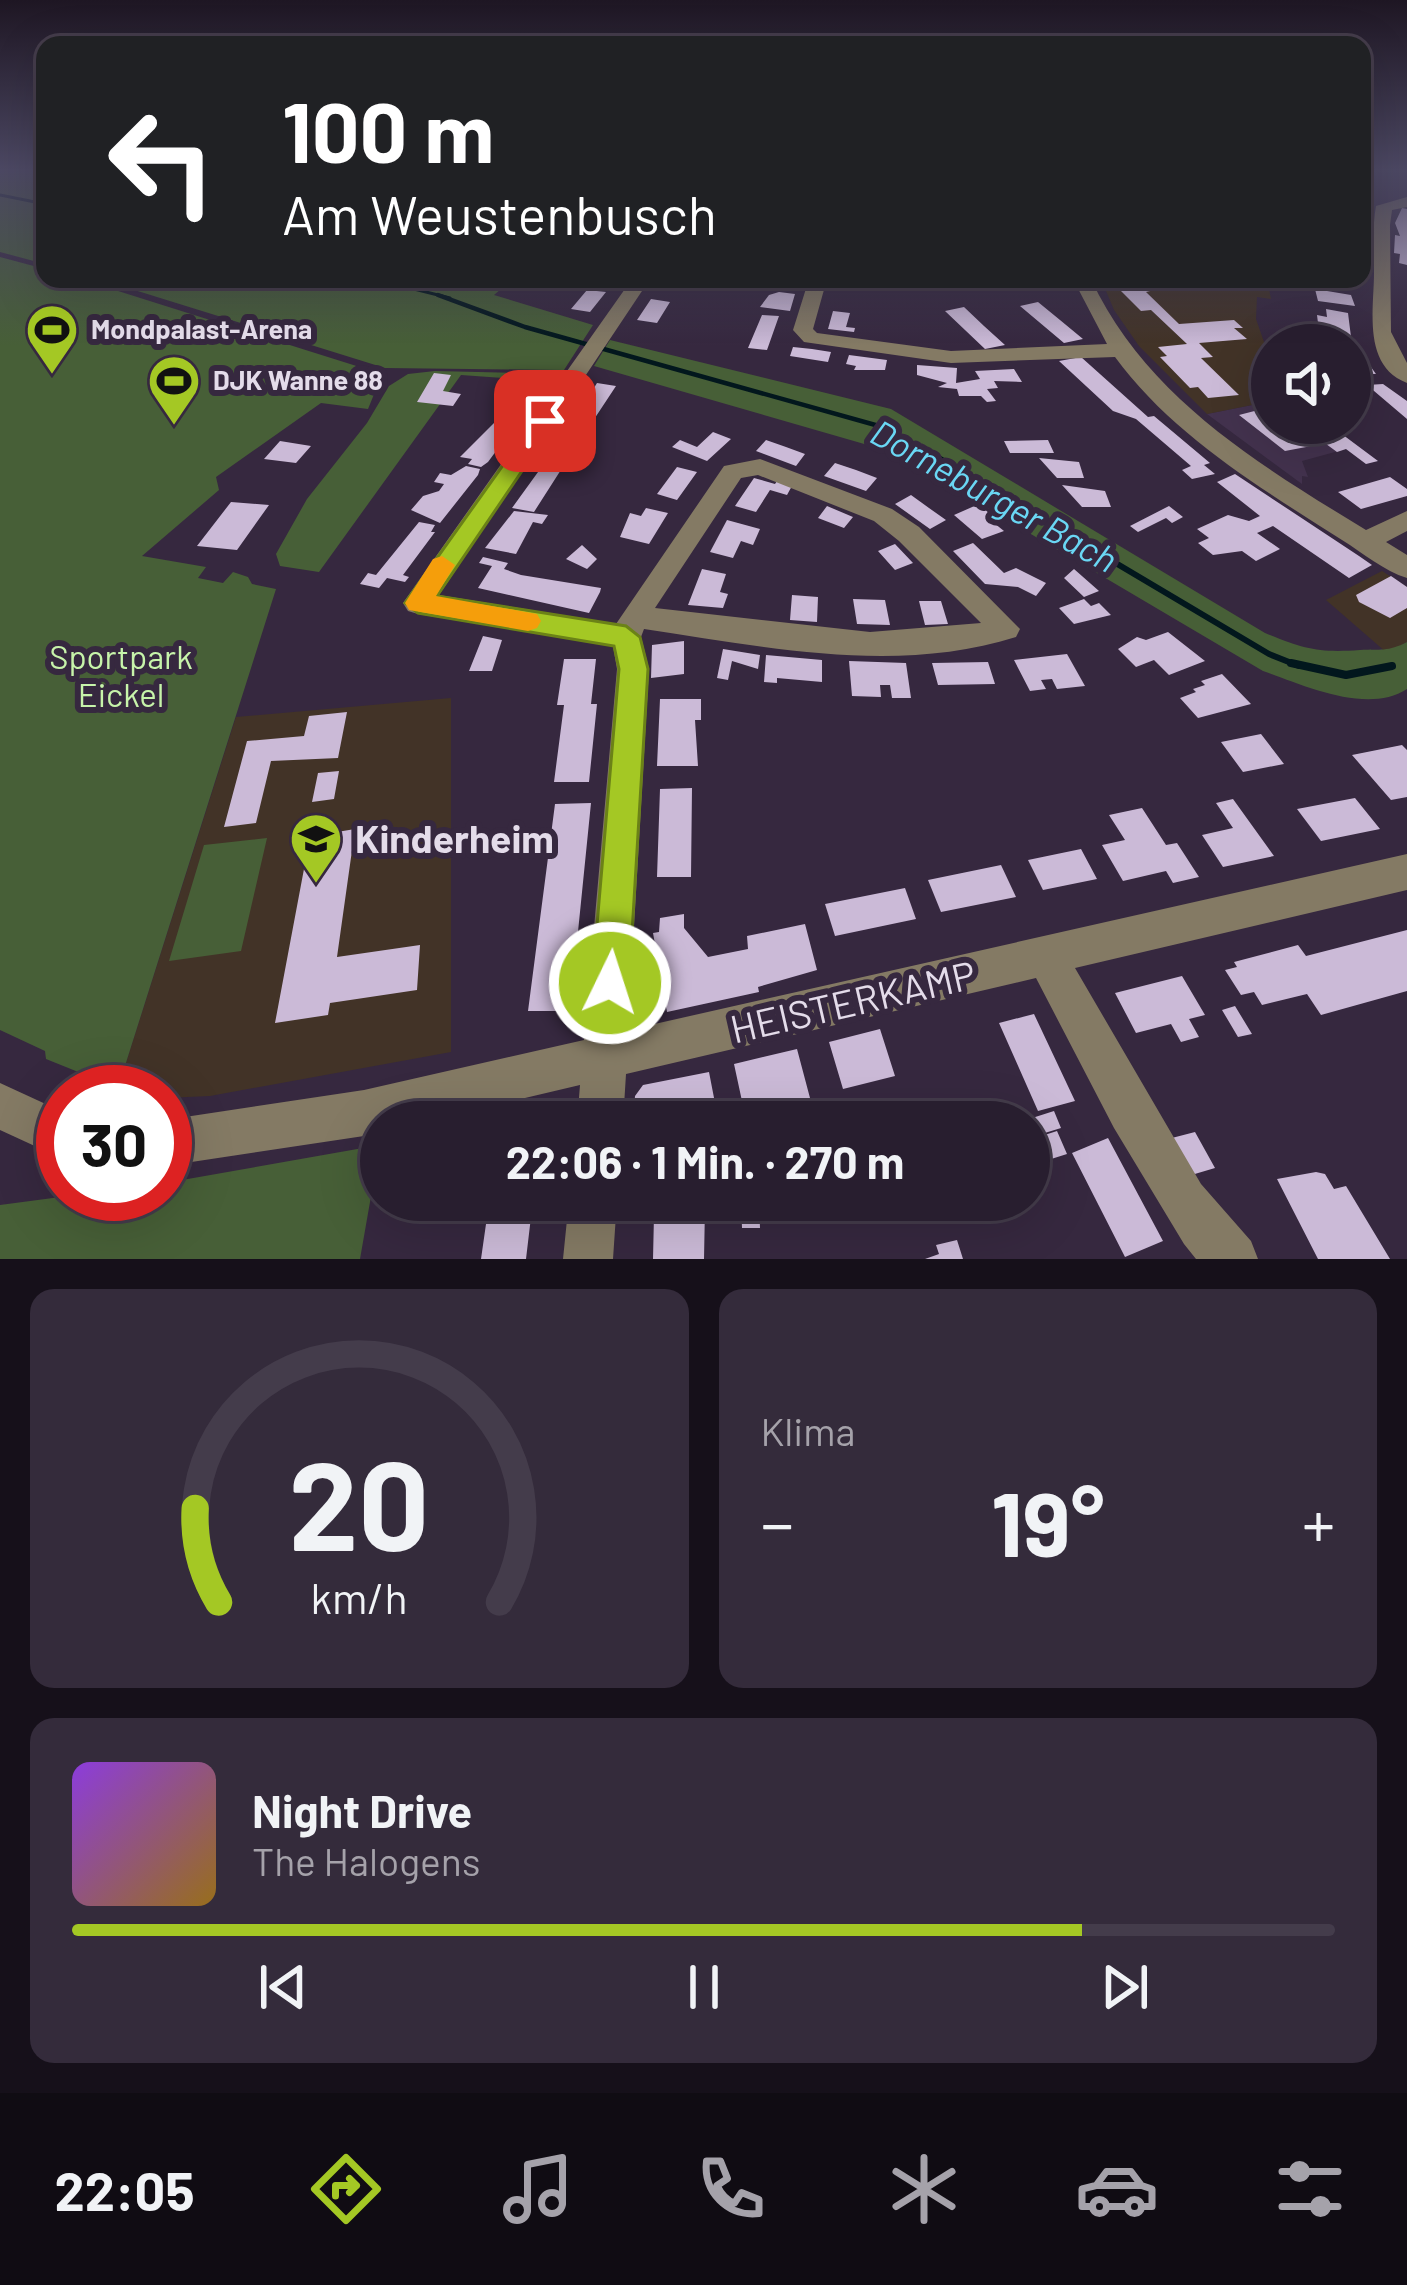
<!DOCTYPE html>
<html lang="de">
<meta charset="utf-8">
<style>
:root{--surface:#281e2f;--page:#342b3b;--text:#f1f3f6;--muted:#a5a2aa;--line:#443c4b;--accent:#a4c824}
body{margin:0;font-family:Barlow,sans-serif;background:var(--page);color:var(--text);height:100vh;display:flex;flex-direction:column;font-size:45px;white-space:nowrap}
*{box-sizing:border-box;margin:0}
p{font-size:39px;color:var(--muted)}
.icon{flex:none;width:66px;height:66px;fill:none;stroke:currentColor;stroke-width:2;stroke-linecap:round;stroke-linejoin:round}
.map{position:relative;height:1259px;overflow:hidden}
.sheet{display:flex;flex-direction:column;gap:30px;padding:30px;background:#16101a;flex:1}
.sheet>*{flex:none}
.guide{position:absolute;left:36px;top:36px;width:1335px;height:252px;border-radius:24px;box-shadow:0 12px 48px #0002,0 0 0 3px var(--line);background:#202124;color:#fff;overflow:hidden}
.controls{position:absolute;left:1251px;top:324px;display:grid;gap:24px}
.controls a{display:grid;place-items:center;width:120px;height:120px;border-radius:50%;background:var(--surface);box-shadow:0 12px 48px #0002,0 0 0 3px var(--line);font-size:60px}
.speed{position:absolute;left:36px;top:1065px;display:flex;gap:24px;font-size:60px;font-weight:700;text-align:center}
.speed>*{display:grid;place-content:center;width:156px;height:156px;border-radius:50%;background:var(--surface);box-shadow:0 12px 48px #0002,0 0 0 3px var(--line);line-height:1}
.speed .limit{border:18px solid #d22;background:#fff;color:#111}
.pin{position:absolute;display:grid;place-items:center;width:102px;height:102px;color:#fff;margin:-51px;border-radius:24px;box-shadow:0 6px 18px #0006}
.me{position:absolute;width:132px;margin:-66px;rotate:4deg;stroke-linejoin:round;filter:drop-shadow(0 0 9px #0008)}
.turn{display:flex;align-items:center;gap:42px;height:252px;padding:0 48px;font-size:54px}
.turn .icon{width:156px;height:156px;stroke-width:2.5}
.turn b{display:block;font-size:84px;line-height:102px}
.big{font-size:90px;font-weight:700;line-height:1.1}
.sheet .widget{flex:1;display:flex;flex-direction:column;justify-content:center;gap:18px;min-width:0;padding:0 42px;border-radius:24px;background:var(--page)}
.sheet .dial{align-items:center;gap:0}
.dial svg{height:312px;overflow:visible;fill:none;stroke:var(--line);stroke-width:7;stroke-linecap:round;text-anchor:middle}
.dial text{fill:var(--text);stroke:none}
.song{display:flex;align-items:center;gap:36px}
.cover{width:144px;height:144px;border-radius:18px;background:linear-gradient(135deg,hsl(270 70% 55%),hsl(40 70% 35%))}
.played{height:12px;border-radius:6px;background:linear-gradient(90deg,var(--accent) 80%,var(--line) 80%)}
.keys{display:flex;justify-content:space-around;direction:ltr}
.heat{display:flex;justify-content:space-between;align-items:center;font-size:66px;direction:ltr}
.sheet .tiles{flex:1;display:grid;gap:30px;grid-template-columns:1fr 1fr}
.widget:last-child{grid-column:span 2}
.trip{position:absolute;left:360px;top:1101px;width:690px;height:120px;border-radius:60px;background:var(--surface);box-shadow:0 12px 48px #0002,0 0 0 3px var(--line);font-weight:700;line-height:120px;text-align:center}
.dock{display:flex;height:192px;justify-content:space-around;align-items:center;background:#100c13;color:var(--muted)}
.dock .icon{width:84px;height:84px}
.dock .on{color:var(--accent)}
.dock b{font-size:54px;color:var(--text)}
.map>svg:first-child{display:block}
.built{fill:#43324e}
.education{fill:#423327}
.green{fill:#475f37}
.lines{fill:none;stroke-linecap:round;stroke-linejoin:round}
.stream-far3{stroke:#02171d;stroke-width:3}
.stream-far2{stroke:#02171d;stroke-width:4.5}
.stream-far1{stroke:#02171d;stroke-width:6}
.stream{stroke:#02171d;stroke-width:8}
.building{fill:#cbbad7}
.minor{fill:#847a64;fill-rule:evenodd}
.route{fill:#a4c824;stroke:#6b8217;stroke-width:3}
.slow{fill:#f59e0b}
.labels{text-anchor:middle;stroke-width:12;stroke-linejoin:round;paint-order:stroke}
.far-poi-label{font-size:27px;font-weight:bold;fill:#e4dcea;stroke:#36283f;text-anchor:start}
.park-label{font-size:33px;fill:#c7f4aa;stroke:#36283f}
.water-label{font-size:36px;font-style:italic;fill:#6ad7f4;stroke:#36283f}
.near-poi-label{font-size:39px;font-weight:bold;fill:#e4dcea;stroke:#36283f;text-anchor:start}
.near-street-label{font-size:39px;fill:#e4dcea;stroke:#36283f}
</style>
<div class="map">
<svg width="1407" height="1259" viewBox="0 0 1407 1259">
<rect width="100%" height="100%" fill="#36283f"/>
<!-- built -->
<path class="built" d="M1272,401V423H1327L1378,461L1366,464L1346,449L1302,461L1308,477L1302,476V484L1207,414Z"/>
<!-- education -->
<path class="education" d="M1101,279H1267L1271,299L1257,297L1256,319L1272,365V401L1207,414L1139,346L1114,310Z
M1382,571L1407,587V642L1387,653L1326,600Z
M451,698V1052L210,1096L165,1098V1092L118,1088L236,717Z"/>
<!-- green -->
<path class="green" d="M0,170H45V264L0,252Z
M0,257L45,269V279H80L366,369L379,382L368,409L321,403L216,477L219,490L142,556L206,567L198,578L223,583L233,572L248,577L252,584L276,589L118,1088L46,1059L45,1051L0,1030Z
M99,279H463L501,289L494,295L593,325L564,370L385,368Z
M610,340L891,409L1265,633C1304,649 1318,653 1360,650C1380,649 1388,652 1407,642V689C1367,715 1303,685 1263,671L892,452L594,366Z
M435,371L563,374L560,382L461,375L319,572L280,566L276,554L307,499L367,423L389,386L408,374Z
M267,838L241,951L169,961L204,845Z
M380,1145L360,1259H0V1205L83,1194H165V1183Z"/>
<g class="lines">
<!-- stream-far3 -->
<path class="stream-far3" d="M0,195L45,204
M374,279L450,298"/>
<!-- stream-far2 -->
<path class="stream-far2" d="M438,295L525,327L879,426L942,460"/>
<!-- stream-far1 -->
<path class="stream-far1" d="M937,457L1269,654L1299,666"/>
<!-- stream -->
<path class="stream" d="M1291,663L1346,675L1392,666"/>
</g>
<!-- building -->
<path class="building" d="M1402,208L1407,209V265L1399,263L1400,254L1394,253L1395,235L1400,236L1395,223Z
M1126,279H1199L1146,292L1179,324L1234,320L1243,328H1234L1247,339L1199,343L1213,357L1201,358L1239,395L1208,398L1198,387L1190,388L1160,357L1167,356L1158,347L1187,344L1151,310L1141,311L1115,285L1131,282Z
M1315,289L1351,295L1355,306L1318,301Z
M587,290L606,292L590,312L571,309Z
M779,292L795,294L790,311L760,307L769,295Z
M651,299L670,302L657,323L637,320Z
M1038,302L1060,320L1083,339L1064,343L1020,306Z
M964,307L984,326L1005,345L985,349L945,311Z
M1326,309L1348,313L1351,337L1329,333L1328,325L1318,323L1317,315L1327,317Z
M833,311L850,313L846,327L855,328L854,332L828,329Z
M762,315L779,316L767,350L748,348Z
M1350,345H1355L1376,374L1354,373Z
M793,347L812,349L831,352L828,362L790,356Z
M849,355L887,360L885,370H854L856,366L846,364Z
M1081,357L1148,417L1154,416L1210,463L1204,465L1215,474L1192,479L1182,470L1191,466L1136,419L1113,411L1059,361Z
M917,365L957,368L956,383L980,379L975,371L1014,369L1022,382L994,381L998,388L987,389L996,401L987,402L981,396H959L957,389L938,387L947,383L917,375Z
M434,373L451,375L443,391L461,394L453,406L417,402Z
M540,380L559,383L538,413L517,409L534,387L530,384Z
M597,383L616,386L583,436L563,438Z
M1383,384L1407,401V419L1367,385Z
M1270,407L1272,423H1293L1322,444L1285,451L1239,415Z
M501,416L517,419L516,424L488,462L481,467L468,464L472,459L460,457Z
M1311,423H1327L1378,461L1366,464L1346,449L1337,452L1322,441L1332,439Z
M713,432L731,439L707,461L672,447L680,440L697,447Z
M766,440L786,447L805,454L796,466L756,451Z
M1048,440L1054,453H1010L1004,441Z
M280,441L311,446L296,463L264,459Z
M559,443L581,447L573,451L534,512L512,508Z
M1039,458L1079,462L1084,478H1057Z
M835,463L856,470L877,478L866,491L824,476Z
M466,466L480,469L478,475L440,523L411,510L423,496L439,491L444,484L434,482L440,473L451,475Z
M677,467L697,472L677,500L657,494Z
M1235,474L1359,556L1372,565L1349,578L1273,526L1257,533L1280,549L1256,561L1242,551L1213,555L1198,543L1209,538L1197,529L1228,515L1249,521L1260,516L1217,482Z
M1390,477L1407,489V496L1361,509L1338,492Z
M754,478L775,484L779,478L793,484L787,495L770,490L756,512L735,506Z
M1062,485L1105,491L1111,507H1082Z
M911,495L929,508L946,520L930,529L895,504Z
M231,502L269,505L237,550L197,546Z
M979,504L992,516L1005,517L994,523L1004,531L982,539L954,515Z
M827,506L853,517L844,528L818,518Z
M1169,506L1183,517L1172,523L1166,518L1138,532L1130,526Z
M646,508L668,513L649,544L620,537L630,513L641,516Z
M514,511L548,515L542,524L533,522L516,554L485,548Z
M727,520L760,529L753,545L741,541L733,558L710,552Z
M419,522L435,525L431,532H435L403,575L409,577L405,582L387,578L379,588L360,584L368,573L376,575Z
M973,543L1004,573L1016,568L1046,583L1036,596L1018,587L985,584L953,551Z
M895,544L913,563L895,570L878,551Z
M582,545L597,559L587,569L566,559Z
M483,557L508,563L504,569L521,575L601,588L600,592L589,613L478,588L492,566L479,563Z
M702,569L726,574L720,592L728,594L723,608L688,605Z
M1074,569L1099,591L1084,597L1064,578Z
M1391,576L1407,587V608L1390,618L1359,602L1356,595Z
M792,595L818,597L817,622L790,620Z
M853,599L885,600L890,625L857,624Z
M1084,599L1091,606L1099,603L1111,615L1074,624L1059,608Z
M919,601H941L948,624L925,625Z
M1168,632L1205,661L1169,675L1154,660L1136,667L1118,649L1137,637L1146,640Z
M483,636L502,640L492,671H469Z
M684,641V674L651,678L652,645Z
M723,649L760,655L758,669L732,661L728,680L717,678Z
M1067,654L1085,686L1057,689L1052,679L1041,680L1046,689L1030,691L1014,660Z
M766,655L822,660V682L777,678V683L764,682Z
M564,659H596L591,704H597L589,782H554L564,705H557Z
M849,661L906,663L911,698H892L890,685H880L881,697L852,696Z
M988,662L995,684L938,685L932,663Z
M1222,674L1251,704L1198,718L1180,698L1196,692L1193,689L1205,685L1201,681Z
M660,699H701V720H695L698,766H657Z
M347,712L338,758L271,761L256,823L224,827L247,741L304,736L309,716Z
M1261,734L1284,764L1243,772L1221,742Z
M1402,745L1407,750V797L1391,800L1352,755Z
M339,771L334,799L312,802L318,773Z
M692,788L691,877H657L660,789Z
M1355,798L1380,829L1321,841L1297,809Z
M1233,799L1274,856L1223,867L1202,835L1233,828L1216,803Z
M591,803L570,1011H528L555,804Z
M1142,808L1166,845L1177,843L1199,877L1173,883L1166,871L1123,881L1102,845L1125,840L1109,815Z
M355,829L337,957L420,945L417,990L330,1003L328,1015L275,1023L307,853L297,855L301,838Z
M1081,849L1097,879L1043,890L1028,860Z
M1001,865L1016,897L941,912L928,880Z
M905,888L916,919L835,936L825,904Z
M684,914V928L708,957L748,949L747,936L805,924L817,970L758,987L759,992L667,1012L653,933L659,932L660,918Z
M1407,930V991L1321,1015L1307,994L1262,1005L1254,992L1241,995L1225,970L1237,967L1234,962L1298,945L1306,956Z
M1182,976L1205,1015L1189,1019L1199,1037L1181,1042L1171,1024L1136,1033L1115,993Z
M1235,1006L1252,1034L1238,1037L1222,1010Z
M1034,1014L1075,1101L1038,1111L999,1023Z
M880,1029L895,1076L843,1089L829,1042Z
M797,1049L810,1098L745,1115L734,1064Z
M709,1072L715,1103L699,1107L701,1122H633L635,1096L643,1085Z
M1054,1111L1061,1128L1035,1136L1029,1119Z
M1057,1131L1067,1154L1029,1166V1140Z
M1195,1132L1215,1168L1188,1176L1168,1139Z
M1108,1138L1163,1241L1125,1257L1072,1153Z
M1316,1172L1325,1174L1334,1189L1346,1186L1390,1259H1318L1277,1179Z
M474,1200H533L526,1259H481L488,1210H472Z
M671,1200H713V1207H705L704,1259H653L654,1215H671Z
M741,1200H759L760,1228H742Z
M957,1240L963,1259H925L939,1254L936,1245Z"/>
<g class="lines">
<!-- minor -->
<path class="minor" d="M1407,197V207L1392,210L1390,225L1391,332L1407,363V383C1362,366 1374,309 1374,273C1374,250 1372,228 1376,206Z
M632,279H650L439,595L616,624L724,466L760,459L892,509L919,527L1020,629L1016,637C896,675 765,647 644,629L641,637L649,669L628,1030L1407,854V890L1075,968L1201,1184L1251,1241L1258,1259H1196L1184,1244L1114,1128L1036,978L626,1074L623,1122H577L580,1085L423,1122H381V1132L364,1136L165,1166V1120L364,1090L584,1040L617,669L613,646L418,614L408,611L403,603ZM758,475L874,521L899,541L981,623L870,632L655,608L741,478Z
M809,279H827L813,329L817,333L951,351L1107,344L1073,279H1091C1146,397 1258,464 1366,530L1407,511V531L1386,542L1407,555V578C1384,571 1363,553 1342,540C1262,489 1172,435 1115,357L951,363L804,342L793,330Z
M0,1083L63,1112V1159L0,1130Z
M569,1200H617L613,1259H563Z"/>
</g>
<!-- sky -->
<linearGradient id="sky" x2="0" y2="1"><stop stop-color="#1e1623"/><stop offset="0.49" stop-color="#4c4863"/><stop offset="1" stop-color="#4c4863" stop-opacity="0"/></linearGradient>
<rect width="1407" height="346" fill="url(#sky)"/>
<!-- route -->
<path class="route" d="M545,415L556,421L437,596L626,626L640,637L648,669L629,983L624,996L610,1002L597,996L592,983L619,669L614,646L418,613L405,603L538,416Z"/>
<!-- slow -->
<path class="slow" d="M442,556L455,565L436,596L537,614L541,621L537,628L528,631L409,610L405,603L433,559Z"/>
<!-- icons -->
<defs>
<g id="stadium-pin" transform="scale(2.7)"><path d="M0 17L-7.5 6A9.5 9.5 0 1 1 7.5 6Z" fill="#a4c824" stroke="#36283f"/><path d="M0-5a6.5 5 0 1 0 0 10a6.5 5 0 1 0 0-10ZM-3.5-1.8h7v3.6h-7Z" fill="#111"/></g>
<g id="school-pin" transform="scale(2.7)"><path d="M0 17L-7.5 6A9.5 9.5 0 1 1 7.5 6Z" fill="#a4c824" stroke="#36283f"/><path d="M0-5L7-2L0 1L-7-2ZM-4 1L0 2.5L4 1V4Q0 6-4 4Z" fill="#111"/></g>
</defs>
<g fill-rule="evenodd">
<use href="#stadium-pin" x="52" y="330"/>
<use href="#stadium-pin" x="174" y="381"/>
<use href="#school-pin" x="316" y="839"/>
</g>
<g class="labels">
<!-- far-poi labels -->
<g class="far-poi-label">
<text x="91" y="339">Mondpalast-Arena</text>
<text x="213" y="390">DJK Wanne 88</text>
</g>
<!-- park labels -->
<g class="park-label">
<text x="121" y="669">Sportpark<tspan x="121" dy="38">Eickel</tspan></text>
</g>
<!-- water labels -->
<g class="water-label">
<text transform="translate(994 496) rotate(29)" y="13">Dorneburger Bach</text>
</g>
<!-- near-poi labels -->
<g class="near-poi-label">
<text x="355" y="853">Kinderheim</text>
</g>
<!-- near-street labels -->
<g class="near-street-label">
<text transform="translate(853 1002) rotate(-13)" y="14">HEISTERKAMP</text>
</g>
</g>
</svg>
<div class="controls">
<a><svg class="icon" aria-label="sound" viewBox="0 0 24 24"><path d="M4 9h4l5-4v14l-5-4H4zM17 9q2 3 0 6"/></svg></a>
</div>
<div class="speed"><div class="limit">30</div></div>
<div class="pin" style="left:545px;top:421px;background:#d93025"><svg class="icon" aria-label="arrive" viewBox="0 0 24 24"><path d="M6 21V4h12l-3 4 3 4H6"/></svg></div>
<svg class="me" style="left:610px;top:983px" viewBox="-20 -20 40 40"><circle r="17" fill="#a4c824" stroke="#fff" stroke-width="3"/><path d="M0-11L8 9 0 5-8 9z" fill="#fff"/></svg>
<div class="trip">22:06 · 1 Min. · 270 m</div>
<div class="guide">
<div class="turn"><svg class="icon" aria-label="left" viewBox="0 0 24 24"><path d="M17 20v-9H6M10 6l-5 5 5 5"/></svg><div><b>100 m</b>Am Weustenbusch</div></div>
</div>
</div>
<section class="sheet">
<div class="tiles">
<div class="widget dial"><svg viewBox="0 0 100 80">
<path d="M14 69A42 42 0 1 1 86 69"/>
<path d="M14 69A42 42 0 0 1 8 45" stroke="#a4c824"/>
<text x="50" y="56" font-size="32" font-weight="700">20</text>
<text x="50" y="72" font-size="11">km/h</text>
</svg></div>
<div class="widget"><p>Klima</p>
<div class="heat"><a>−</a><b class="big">19°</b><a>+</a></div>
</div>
<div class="widget">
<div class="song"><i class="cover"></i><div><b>Night Drive</b><p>The Halogens</p></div></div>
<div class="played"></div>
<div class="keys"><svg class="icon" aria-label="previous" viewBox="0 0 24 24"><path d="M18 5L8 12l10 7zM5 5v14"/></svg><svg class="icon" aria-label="pause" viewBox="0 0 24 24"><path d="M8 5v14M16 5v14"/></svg><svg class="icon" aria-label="next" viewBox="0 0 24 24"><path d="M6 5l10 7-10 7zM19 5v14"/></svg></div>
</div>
</div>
</section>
<nav class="dock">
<b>22:05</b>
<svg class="icon on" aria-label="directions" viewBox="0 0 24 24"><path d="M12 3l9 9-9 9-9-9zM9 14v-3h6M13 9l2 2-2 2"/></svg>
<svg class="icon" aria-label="music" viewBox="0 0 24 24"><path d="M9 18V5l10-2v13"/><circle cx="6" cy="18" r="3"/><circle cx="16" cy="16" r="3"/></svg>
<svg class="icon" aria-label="phone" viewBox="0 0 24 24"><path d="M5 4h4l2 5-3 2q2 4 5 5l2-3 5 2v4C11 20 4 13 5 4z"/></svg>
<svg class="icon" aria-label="climate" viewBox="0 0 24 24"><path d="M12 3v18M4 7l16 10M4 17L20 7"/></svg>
<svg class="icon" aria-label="car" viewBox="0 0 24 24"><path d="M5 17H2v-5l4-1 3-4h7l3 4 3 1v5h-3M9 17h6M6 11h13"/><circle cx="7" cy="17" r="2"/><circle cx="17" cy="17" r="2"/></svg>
<svg class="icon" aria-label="filters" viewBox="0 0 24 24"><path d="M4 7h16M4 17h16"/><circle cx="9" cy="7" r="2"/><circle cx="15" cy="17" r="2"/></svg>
</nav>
